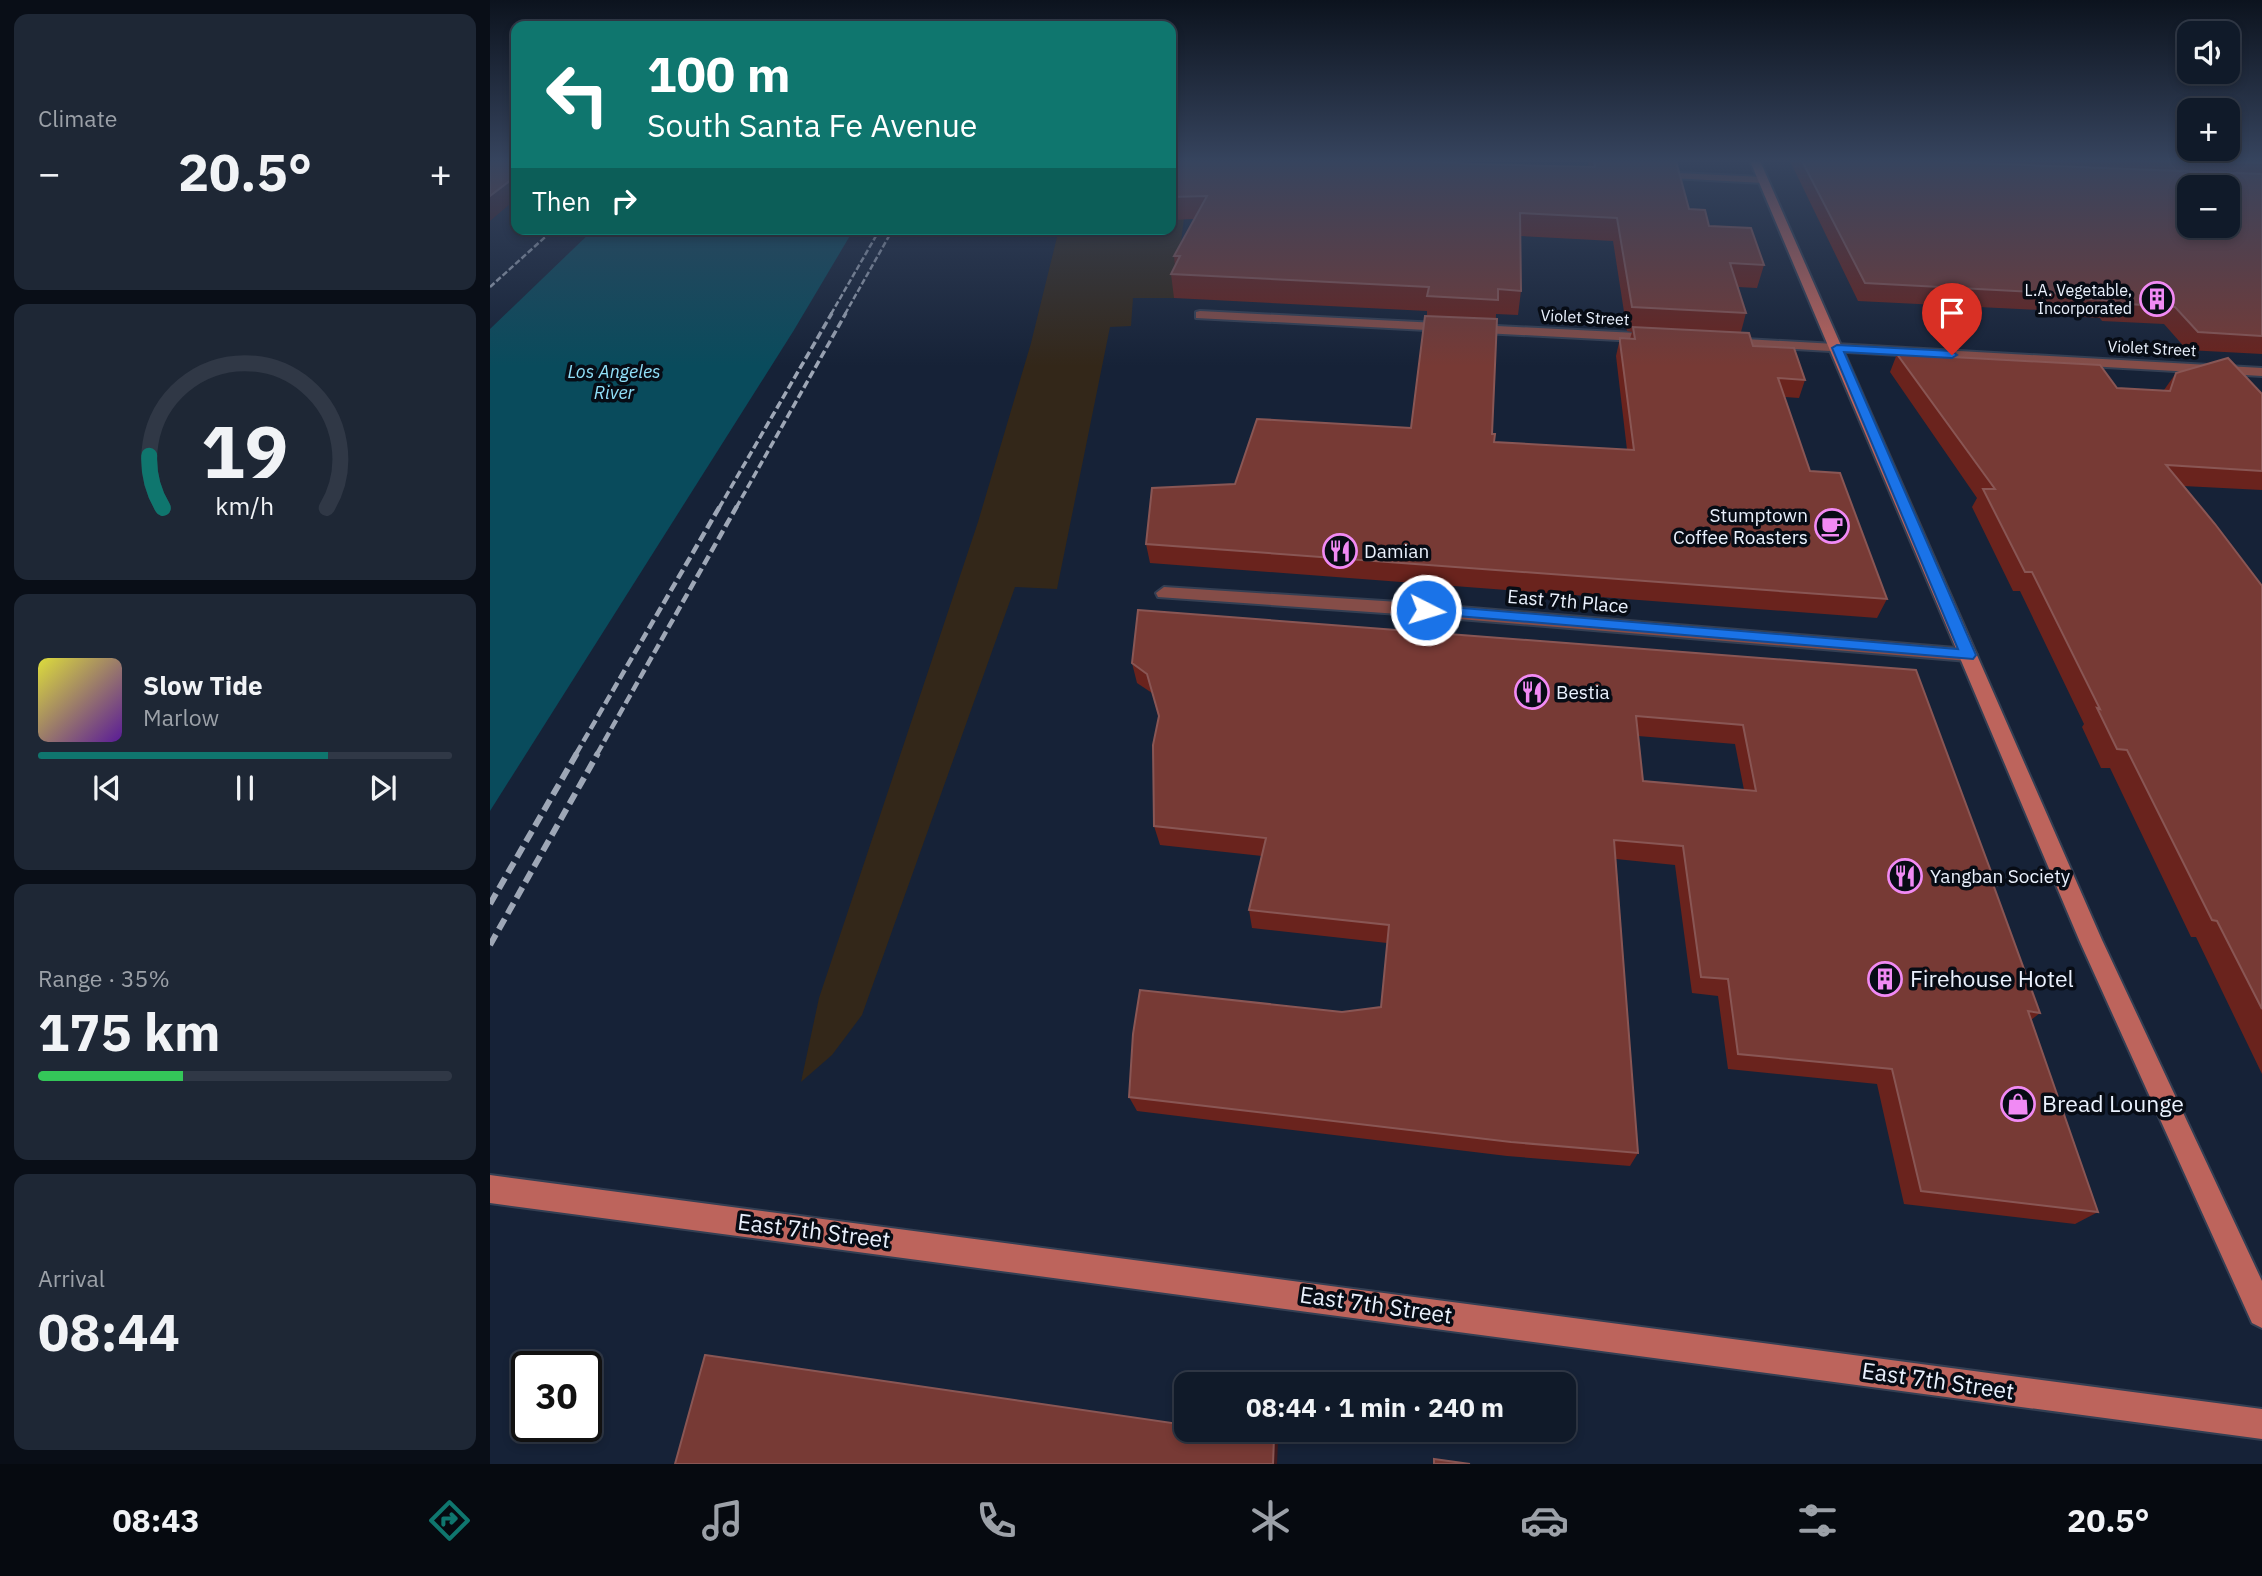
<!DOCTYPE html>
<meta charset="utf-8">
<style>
:root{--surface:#101a29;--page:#1e2735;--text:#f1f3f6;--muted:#9ca1a8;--line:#303846;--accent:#0f766e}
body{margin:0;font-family:"IBM Plex Sans",sans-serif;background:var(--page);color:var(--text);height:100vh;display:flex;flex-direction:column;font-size:26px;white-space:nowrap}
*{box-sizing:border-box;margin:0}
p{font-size:23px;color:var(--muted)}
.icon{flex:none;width:38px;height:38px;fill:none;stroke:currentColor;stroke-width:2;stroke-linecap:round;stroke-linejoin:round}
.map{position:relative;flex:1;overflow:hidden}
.drawer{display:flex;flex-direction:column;gap:14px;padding:14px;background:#090e17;width:490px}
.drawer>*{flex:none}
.top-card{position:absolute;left:21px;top:21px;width:665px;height:214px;border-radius:14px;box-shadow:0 4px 10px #0003,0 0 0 2px var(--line);background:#0f766e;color:#fff;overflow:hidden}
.buttons{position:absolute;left:1687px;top:21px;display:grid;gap:14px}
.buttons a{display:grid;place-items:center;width:63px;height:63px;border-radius:14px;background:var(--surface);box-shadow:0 4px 10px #0003,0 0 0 2px var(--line);font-size:35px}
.speed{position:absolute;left:21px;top:1351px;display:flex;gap:14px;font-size:35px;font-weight:700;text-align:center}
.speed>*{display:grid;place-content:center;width:91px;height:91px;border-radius:50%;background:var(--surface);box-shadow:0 4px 10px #0003,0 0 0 2px var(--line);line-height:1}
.speed .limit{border:4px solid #111;border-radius:10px;background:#fff;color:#111}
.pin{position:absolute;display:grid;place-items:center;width:60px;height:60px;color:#fff;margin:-72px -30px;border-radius:50% 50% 50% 0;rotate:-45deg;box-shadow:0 0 7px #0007}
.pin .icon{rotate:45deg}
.me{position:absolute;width:77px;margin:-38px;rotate:95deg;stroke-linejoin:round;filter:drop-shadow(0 0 5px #0008)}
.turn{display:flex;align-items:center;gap:24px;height:147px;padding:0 21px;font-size:32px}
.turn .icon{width:91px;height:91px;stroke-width:2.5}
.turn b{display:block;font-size:49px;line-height:60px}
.then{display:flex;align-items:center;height:66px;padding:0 21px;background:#0003;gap:14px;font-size:26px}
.big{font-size:52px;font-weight:700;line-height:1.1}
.drawer .tile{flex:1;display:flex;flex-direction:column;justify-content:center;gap:10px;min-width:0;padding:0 24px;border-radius:14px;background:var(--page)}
.drawer .dial{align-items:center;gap:0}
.dial svg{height:182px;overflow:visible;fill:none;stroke:var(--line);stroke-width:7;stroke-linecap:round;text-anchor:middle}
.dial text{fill:var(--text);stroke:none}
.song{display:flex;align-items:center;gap:21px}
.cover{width:84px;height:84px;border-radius:10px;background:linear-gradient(135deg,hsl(60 70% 55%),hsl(270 70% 35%))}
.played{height:7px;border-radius:4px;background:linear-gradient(90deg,var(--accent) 70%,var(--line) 70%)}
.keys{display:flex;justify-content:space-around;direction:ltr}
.heat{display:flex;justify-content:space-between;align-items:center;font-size:38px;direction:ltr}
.charge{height:10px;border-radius:5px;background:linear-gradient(90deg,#34c759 35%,var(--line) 0)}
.trip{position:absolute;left:684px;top:1372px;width:402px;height:70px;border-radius:14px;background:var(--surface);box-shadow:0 4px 10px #0003,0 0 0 2px var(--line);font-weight:700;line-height:70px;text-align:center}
.tab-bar{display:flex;height:112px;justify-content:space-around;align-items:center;background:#060a10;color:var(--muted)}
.tab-bar .icon{width:49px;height:49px}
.tab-bar .active{color:var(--accent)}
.tab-bar b{font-size:32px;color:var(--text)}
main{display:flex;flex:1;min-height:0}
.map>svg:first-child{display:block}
.industrial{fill:#332719}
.water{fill:#094b5c}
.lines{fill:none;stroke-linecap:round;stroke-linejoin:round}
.minor-casing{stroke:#343f53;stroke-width:4}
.secondary-casing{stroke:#343f53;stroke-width:4}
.minor{fill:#854d48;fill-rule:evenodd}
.secondary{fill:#bd645c;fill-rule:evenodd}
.rail-far3{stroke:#9ea7b6;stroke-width:2.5;stroke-dasharray:6 2.5;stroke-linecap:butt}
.rail-far2{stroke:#9ea7b6;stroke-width:3.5;stroke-dasharray:8 3.5;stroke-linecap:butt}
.rail-far1{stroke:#9ea7b6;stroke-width:4.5;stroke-dasharray:10 4.5;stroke-linecap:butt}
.rail{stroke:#9ea7b6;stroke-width:6;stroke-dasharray:12 6;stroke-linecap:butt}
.wall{fill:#6a231d;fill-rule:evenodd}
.shaded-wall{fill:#421a1d}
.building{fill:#773a35;stroke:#895654;stroke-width:2;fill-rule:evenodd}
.route{fill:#1a73e8;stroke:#114b97;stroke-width:2}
.labels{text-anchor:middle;stroke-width:7;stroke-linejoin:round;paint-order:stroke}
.far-poi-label{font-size:16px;fill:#eaf1fd;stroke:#070c15;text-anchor:end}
.far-street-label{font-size:16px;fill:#eaf1fd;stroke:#070c15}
.far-water-label{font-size:18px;font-style:italic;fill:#92e1fa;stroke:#070c15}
.poi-label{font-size:19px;fill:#eaf1fd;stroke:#070c15;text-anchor:start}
.street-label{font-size:19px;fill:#eaf1fd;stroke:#070c15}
.near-poi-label{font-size:23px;fill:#eaf1fd;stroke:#070c15;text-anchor:start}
.near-street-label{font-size:23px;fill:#eaf1fd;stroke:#070c15}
</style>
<main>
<section class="drawer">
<div class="tile"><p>Climate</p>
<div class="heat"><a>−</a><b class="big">20.5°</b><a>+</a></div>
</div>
<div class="tile dial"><svg viewBox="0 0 100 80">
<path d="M14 69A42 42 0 1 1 86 69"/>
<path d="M14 69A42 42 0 0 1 8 46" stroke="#0f766e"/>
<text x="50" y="56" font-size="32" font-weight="700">19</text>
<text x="50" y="72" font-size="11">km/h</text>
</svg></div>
<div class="tile">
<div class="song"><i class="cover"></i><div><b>Slow Tide</b><p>Marlow</p></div></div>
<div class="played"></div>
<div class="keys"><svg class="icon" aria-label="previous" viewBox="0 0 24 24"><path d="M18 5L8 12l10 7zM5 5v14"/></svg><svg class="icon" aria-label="pause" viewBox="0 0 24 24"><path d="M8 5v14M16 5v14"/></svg><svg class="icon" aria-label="next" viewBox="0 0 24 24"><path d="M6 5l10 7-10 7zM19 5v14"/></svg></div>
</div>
<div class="tile"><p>Range · 35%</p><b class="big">175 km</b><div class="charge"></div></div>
<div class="tile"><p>Arrival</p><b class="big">08:44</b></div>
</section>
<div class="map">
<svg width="1772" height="1464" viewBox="0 0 1772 1464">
<rect width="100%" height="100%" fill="#162237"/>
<!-- industrial -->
<path class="industrial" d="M681,210H695L684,298H643L641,326L620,327L567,589L525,587L372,1015L342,1055L311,1082L329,998L488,522L541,343L569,229H681Z"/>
<!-- water -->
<path class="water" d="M104,229H364L304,330L0,811V329Z"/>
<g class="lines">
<!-- minor casing -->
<g class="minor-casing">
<path id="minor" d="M1166,172L1273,177L1278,180L1273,183L1163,177L1161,175Z
M710,311L1166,334L1172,338L1166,342L706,318V312Z
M1238,338L1772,368V376L1234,345V339Z
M674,587L909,602L1478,649L1484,651L1487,655L1484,659L1478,661L909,614L668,597L666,593Z"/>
</g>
<!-- secondary casing -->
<g class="secondary-casing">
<path id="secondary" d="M1260,161H1270L1612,940L1772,1281V1328L1762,1323L1590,942Z
M0,1175L1772,1409V1439L0,1203Z"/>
</g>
<!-- minor -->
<use href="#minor" class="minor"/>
<!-- secondary -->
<use href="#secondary" class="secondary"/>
<!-- rail-far3 -->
<path class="rail-far3" d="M0,287L64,229
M341,314L390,229
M355,314L403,229"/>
<!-- rail-far2 -->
<path class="rail-far2" d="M229,508L342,313
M246,508L356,313"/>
<!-- rail-far1 -->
<path class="rail-far1" d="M86,754L230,506
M107,754L247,506"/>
<!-- rail -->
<path class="rail" d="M0,904L87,753
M0,945L108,753"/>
</g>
<!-- wall -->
<path class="wall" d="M681,161L983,164L1101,167V166H1098V161H1186L1199,209L1219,226L1274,265L1267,288L1248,287L1256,313L1251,332L1263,346L1315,380L1309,398L1295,397L1320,471L1397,599L1387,618L660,563L656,544L745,484L921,428L937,316V311L684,298L681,274L685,266L684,256L704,219L681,220ZM1030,236L1123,241L1137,331L1142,332L1140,339L1130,338L1126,356L1137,450L1004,442L1002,434L1006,314L1028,315L1031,291Z
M1300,161H1772V354L1697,350L1674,324L1612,321L1610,318L1574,316L1570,311L1368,301Z
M1407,354L1627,388L1674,390L1686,373L1772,394V490L1693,486L1772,586V1074L1706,937H1701L1620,768H1611L1592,727L1594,724L1530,591H1523L1482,507L1487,498L1400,372Z
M642,663L1426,670L1506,885L1504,887L1550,1013L1541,1020L1608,1212L1585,1224L1414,1204L1387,1084L1238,1069L1228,996L1202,993L1185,865L1126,859L1148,1153L1140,1166L1017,1156L647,1111L639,1097L852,1012L891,1007L897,943L762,928L759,910L772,856L670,845L664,826L669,718L662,693L647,683ZM1148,736L1245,744L1254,790L1153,781Z"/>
<!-- shaded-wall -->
<path class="shaded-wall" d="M26,176V199L0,221V196Z
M784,1438L788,1443L787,1464H783Z"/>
<!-- building -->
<path class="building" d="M0,161H26V176L0,196Z
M681,161H930L983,164L1105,167L1104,161H1186L1199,209L1215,210L1219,226L1261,228L1274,265L1240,263L1256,313L1142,307L1127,218L1030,213L1031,291L1008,289V300L937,296L939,287L681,274L690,256H684L717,196L681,197Z
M1312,161H1458L1459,162L1772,174V336L1708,332L1685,307L1622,303L1620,300L1583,298L1580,294L1375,283ZM1699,187H1738V226H1699Z
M1707,161H1772V163Z
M935,316L1007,319L1002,434H1005L1004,442L1144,450L1130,342V338L1145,339L1143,327L1259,333L1263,346L1304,348L1315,380L1288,378L1320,471L1350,473L1397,599L656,544L662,488L745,484L767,419L921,428Z
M1407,354L1610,365L1627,388L1680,391L1686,373L1738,358L1772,394V471L1676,465L1725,524L1772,586V1009L1727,921L1722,920L1637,750L1627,749L1607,708L1610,709L1542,572H1535L1493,489H1505Z
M648,610L1426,670L1506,885L1503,884L1550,1013L1538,1011L1608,1212L1431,1191L1402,1069L1248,1054L1238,979L1211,977L1193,846L1124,840L1148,1153L1021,1142L639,1097L643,1034L650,990L852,1012L891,1007L899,925L759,910L776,838L664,826L663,745L669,716L657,674L642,663ZM1146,716L1253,725L1266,791L1153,781Z
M215,1355L696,1425V1430H726L784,1438L783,1464H185Z
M944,1459L980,1464H944Z"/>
<!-- sky -->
<linearGradient id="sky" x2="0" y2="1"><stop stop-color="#0c131e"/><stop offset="0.44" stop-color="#36445e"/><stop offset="1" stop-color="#36445e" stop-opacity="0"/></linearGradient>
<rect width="1772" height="366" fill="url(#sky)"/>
<!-- route -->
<path class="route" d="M1347,345L1462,351L1467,355L1462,358L1354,352L1486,655L1483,659L931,613V606L936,605L1468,649L1342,348Z"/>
<!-- icons -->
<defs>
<g id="building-ring" transform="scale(1.75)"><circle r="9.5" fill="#070c15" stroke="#f18af4" stroke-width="1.5"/><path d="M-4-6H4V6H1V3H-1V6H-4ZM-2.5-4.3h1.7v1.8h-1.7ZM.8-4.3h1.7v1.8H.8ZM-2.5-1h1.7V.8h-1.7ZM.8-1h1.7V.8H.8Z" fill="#f18af4"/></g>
<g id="cafe-ring" transform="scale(1.75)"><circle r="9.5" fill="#070c15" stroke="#f18af4" stroke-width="1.5"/><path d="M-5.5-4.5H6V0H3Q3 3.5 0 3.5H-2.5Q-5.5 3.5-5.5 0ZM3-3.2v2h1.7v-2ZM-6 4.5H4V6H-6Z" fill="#f18af4"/></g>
<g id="restaurant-ring" transform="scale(1.75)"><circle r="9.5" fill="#070c15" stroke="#f18af4" stroke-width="1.5"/><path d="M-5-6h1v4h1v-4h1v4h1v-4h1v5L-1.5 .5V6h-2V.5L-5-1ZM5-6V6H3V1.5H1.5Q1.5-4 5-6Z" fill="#f18af4"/></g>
<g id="shop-ring" transform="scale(1.75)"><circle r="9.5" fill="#070c15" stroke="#f18af4" stroke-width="1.5"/><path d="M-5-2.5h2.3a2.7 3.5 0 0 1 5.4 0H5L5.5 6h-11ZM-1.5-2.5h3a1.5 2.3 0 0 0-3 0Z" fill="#f18af4"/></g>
</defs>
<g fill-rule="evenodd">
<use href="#building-ring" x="1667" y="299"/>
<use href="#cafe-ring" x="1342" y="526"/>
<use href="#restaurant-ring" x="850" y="551"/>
<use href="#restaurant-ring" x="1042" y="692"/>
<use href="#restaurant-ring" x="1415" y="876"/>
<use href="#building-ring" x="1395" y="979"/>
<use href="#shop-ring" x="1528" y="1104"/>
</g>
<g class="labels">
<!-- far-poi labels -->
<g class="far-poi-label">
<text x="1642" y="296">L.A. Vegetable,<tspan x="1642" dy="18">Incorporated</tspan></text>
</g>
<!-- far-street labels -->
<g class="far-street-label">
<text transform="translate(1095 317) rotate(3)" y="6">Violet Street</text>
<text transform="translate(1662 348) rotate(3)" y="6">Violet Street</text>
</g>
<!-- far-water labels -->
<g class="far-water-label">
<text x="124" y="378">Los Angeles<tspan x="124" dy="21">River</tspan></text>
</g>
<!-- poi labels -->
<g class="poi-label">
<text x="1318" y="522" text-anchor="end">Stumptown<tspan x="1318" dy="22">Coffee Roasters</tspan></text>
<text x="874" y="558">Damian</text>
<text x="1066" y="699">Bestia</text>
<text x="1440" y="883">Yangban Society</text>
</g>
<!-- street labels -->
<g class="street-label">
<text transform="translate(1078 601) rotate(5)" y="7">East 7th Place</text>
</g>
<!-- near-poi labels -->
<g class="near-poi-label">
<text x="1420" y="987">Firehouse Hotel</text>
<text x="1552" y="1112">Bread Lounge</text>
</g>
<!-- near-street labels -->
<g class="near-street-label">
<text transform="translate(324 1231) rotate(7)" y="8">East 7th Street</text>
<text transform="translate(886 1305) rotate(8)" y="8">East 7th Street</text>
<text transform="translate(1448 1381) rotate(8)" y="8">East 7th Street</text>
</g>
</g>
</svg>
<div class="buttons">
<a><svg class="icon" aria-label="sound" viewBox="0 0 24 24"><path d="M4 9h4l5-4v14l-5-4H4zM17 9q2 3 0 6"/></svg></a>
<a>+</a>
<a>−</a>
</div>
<div class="speed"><div class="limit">30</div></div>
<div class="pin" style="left:1462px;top:355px;background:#d93025"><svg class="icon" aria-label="arrive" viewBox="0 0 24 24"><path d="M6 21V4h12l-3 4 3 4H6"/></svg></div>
<svg class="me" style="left:936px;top:610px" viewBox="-20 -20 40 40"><circle r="17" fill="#1a73e8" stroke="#fff" stroke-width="3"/><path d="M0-11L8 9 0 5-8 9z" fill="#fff"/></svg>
<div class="trip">08:44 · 1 min · 240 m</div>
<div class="top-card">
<div class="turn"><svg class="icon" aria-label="left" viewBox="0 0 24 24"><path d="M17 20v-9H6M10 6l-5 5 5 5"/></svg><div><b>100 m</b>South Santa Fe Avenue</div></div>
<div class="then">Then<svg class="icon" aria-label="right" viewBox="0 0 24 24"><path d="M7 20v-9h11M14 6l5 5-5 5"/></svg></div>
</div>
</div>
</main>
<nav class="tab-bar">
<b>08:43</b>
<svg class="icon active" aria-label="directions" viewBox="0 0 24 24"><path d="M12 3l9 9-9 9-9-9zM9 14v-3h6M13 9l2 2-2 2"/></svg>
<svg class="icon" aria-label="music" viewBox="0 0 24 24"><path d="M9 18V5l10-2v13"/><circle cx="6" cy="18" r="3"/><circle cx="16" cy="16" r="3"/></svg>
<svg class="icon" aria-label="phone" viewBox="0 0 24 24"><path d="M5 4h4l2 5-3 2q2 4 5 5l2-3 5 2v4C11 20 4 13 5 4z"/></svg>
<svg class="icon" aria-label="climate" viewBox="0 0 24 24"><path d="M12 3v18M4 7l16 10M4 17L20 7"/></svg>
<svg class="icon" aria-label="car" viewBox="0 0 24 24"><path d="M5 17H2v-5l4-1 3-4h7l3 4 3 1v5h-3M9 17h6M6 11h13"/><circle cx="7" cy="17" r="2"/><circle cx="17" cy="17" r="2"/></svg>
<svg class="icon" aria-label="filters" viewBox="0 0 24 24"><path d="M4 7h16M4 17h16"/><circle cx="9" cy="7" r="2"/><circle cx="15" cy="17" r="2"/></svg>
<b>20.5°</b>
</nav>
